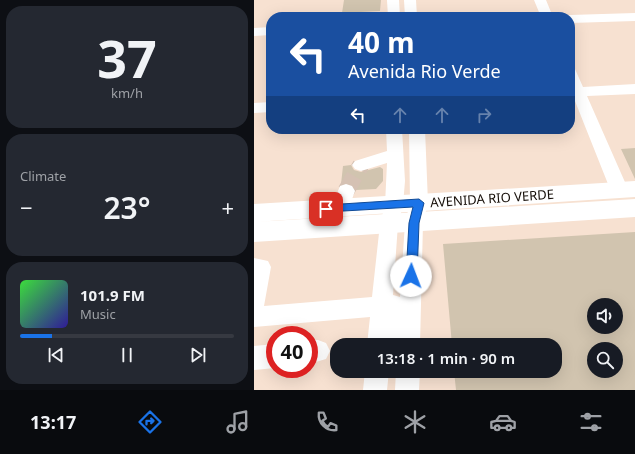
<!DOCTYPE html>
<meta charset="utf-8">
<style>
:root{--surface:#171b24;--page:#242831;--text:#f1f3f6;--muted:#9ea1a6;--line:#363941;--accent:#1a73e8}
body{margin:0;font-family:"Noto Sans",sans-serif;background:var(--page);color:var(--text);height:100vh;display:flex;flex-direction:column;font-size:15px;white-space:nowrap}
*{box-sizing:border-box;margin:0}
p{font-size:13px;color:var(--muted)}
.icon{flex:none;width:22px;height:22px;fill:none;stroke:currentColor;stroke-width:2;stroke-linecap:round;stroke-linejoin:round}
.map{position:relative;flex:1;overflow:hidden}
.panel{display:flex;flex-direction:column;gap:6px;padding:6px;background:#0d0f14;width:254px}
.panel>*{flex:none}
.hud{position:absolute;left:12px;top:12px;width:309px;height:122px;border-radius:16px;box-shadow:0 4px 16px #0002;background:#1a4fa0;color:#fff;overflow:hidden}
.buttons{position:absolute;left:333px;top:298px;display:grid;gap:8px}
.buttons a{display:grid;place-items:center;width:36px;height:36px;border-radius:50%;background:var(--surface);box-shadow:0 4px 16px #0002;font-size:20px}
.speed{position:absolute;left:12px;top:326px;display:flex;gap:8px;font-size:20px;font-weight:700;text-align:center}
.speed>*{display:grid;place-content:center;width:52px;height:52px;border-radius:50%;background:var(--surface);box-shadow:0 4px 16px #0002;line-height:1}
.speed .limit{border:6px solid #d22;background:#fff;color:#111}
.pin{position:absolute;display:grid;place-items:center;width:34px;height:34px;color:#fff;margin:-17px;border-radius:8px;box-shadow:0 2px 6px #0006}
.me{position:absolute;width:44px;margin:-22px;rotate:2deg;stroke-linejoin:round;filter:drop-shadow(0 0 3px #0008)}
.turn{display:flex;align-items:center;gap:14px;height:84px;padding:0 16px;font-size:18px}
.turn .icon{width:52px;height:52px;stroke-width:2.5}
.turn b{display:block;font-size:28px;line-height:34px}
.lanes{display:flex;align-items:center;height:38px;padding:0 16px;background:#0003;justify-content:center;gap:20px;direction:ltr}
.lanes .off{opacity:.35}
.big{font-size:30px;font-weight:600;line-height:1.1}
.panel .tile{flex:1;display:flex;flex-direction:column;justify-content:center;gap:6px;min-width:0;padding:0 14px;border-radius:16px;background:var(--page)}
.panel .dial{align-items:center;gap:0}
.dial b{font-size:52px;line-height:1}
.song{display:flex;align-items:center;gap:12px}
.cover{width:48px;height:48px;border-radius:6px;background:linear-gradient(135deg,hsl(120 70% 55%),hsl(250 70% 35%))}
.played{height:4px;border-radius:2px;background:linear-gradient(90deg,var(--accent) 15%,var(--line) 15%)}
.keys{display:flex;justify-content:space-around;direction:ltr}
.heat{display:flex;justify-content:space-between;align-items:center;font-size:22px;direction:ltr}
.trip{position:absolute;left:76px;top:338px;width:232px;height:40px;border-radius:16px;background:var(--surface);box-shadow:0 4px 16px #0002;font-weight:600;line-height:40px;text-align:center}
.dock{display:flex;height:64px;justify-content:space-around;align-items:center;background:#090b0e;color:var(--muted)}
.dock .icon{width:28px;height:28px}
.dock .selected{color:var(--accent)}
.dock b{font-size:18px;color:var(--text)}
main{display:flex;flex:1;min-height:0}
.map>svg:first-child{display:block}
.building{fill:#d1c4af;fill-rule:evenodd}
.lines{fill:none;stroke-linecap:round;stroke-linejoin:round}
.minor-tunnel{stroke:#d5c1b3;stroke-width:17;stroke-dasharray:17 8;stroke-linecap:butt}
.minor{fill:#fff;fill-rule:evenodd}
.major{fill:#fff;fill-rule:evenodd}
.route{fill:#1a73e8;stroke:#114b97}
.labels{text-anchor:middle;stroke-width:3.5;stroke-linejoin:round;paint-order:stroke}
.street-label{font-size:13px;fill:#150e08;stroke:#fff}
</style>
<main>
<section class="panel">
<div class="tile dial"><b>37</b><p>km/h</p></div>
<div class="tile"><p>Climate</p>
<div class="heat"><a>−</a><b class="big">23°</b><a>+</a></div>
</div>
<div class="tile">
<div class="song"><i class="cover"></i><div><b>101.9 FM</b><p>Music</p></div></div>
<div class="played"></div>
<div class="keys"><svg class="icon" aria-label="previous" viewBox="0 0 24 24"><path d="M18 5L8 12l10 7zM5 5v14"/></svg><svg class="icon" aria-label="pause" viewBox="0 0 24 24"><path d="M8 5v14M16 5v14"/></svg><svg class="icon" aria-label="next" viewBox="0 0 24 24"><path d="M6 5l10 7-10 7zM19 5v14"/></svg></div>
</div>
</section>
<div class="map">
<svg width="381" height="390" viewBox="0 0 381 390">
<rect width="100%" height="100%" fill="#f7e1d1"/>
<!-- building -->
<path class="building" d="M90,0H127L126,11L88,13Z
M381,148V179L367,149Z
M97,165L100,170L107,172L126,167L129,169V181L122,189L102,190L98,185L92,183L87,184L89,166Z
M381,232V390H202L200,371H301V345H198L189,244ZM340,305H362V327H340ZM340,349H362V371H340Z"/>
<g class="lines">
<!-- minor-tunnel -->
<path class="minor-tunnel" d="M92,191L107,165"/>
<!-- minor -->
<path class="minor" d="M133,0H145L146,17H134Z
M150,0H162L163,17H151Z
M280,0H292L299,17H287Z
M381,13V21L316,23V17H311L316,15Z
M17,27V35L0,36V28Z
M316,68L321,69L329,87L381,84V94L333,96L374,189L371,194L365,196L359,194L356,189L319,96L316,97Z
M17,102V112L0,113V103Z
M132,129H148L151,181L149,205L144,224L139,295L146,297L151,223L156,203L155,129H171L174,203L169,223L166,345H113L116,317L0,327V258L14,261L17,267L10,306L118,297L126,224L131,205L133,163L107,171L101,169L98,165L101,161L133,151Z
M92,184L98,186L101,191L93,213L86,215L79,213L77,208L86,186Z
M55,340H64L72,343L76,351L72,359L55,364Z
M21,344V368L0,370V346Z
M111,371H135L133,390H109Z
M142,371H166L165,390H141Z"/>
<!-- major -->
<path class="major" d="M381,181V197L0,222V204Z
M381,199V217L0,242V222Z"/>
</g>
<!-- route -->
<path class="route" d="M165,199L170,203L165,223L163,276L161,279L157,281L154,279L152,276L155,223L159,207L72,212L67,209L72,205Z"/>
<g class="labels">
<!-- street labels -->
<g class="street-label">
<text transform="translate(238 198) rotate(-4)" y="5">AVENIDA RIO VERDE</text>
</g>
</g>
</svg>
<div class="buttons">
<a><svg class="icon" aria-label="sound" viewBox="0 0 24 24"><path d="M4 9h4l5-4v14l-5-4H4zM17 9q2 3 0 6"/></svg></a>
<a><svg class="icon" aria-label="search" viewBox="0 0 24 24"><circle cx="10" cy="10" r="6"/><path d="M15 15l6 6"/></svg></a>
</div>
<div class="speed"><div class="limit">40</div></div>
<div class="pin" style="left:72px;top:209px;background:#d93025"><svg class="icon" aria-label="arrive" viewBox="0 0 24 24"><path d="M6 21V4h12l-3 4 3 4H6"/></svg></div>
<svg class="me" style="left:157px;top:276px" viewBox="-20 -20 40 40"><circle r="19" fill="#fff"/><path d="M0-13L10 11 0 6-10 11z" fill="#1a73e8"/></svg>
<div class="trip">13:18 · 1 min · 90 m</div>
<div class="hud">
<div class="turn"><svg class="icon" aria-label="left" viewBox="0 0 24 24"><path d="M17 20v-9H6M10 6l-5 5 5 5"/></svg><div><b>40 m</b>Avenida Rio Verde</div></div>
<div class="lanes"><svg class="icon" aria-label="left" viewBox="0 0 24 24"><path d="M17 20v-9H6M10 6l-5 5 5 5"/></svg><svg class="icon off" aria-label="ahead" viewBox="0 0 24 24"><path d="M12 20V5M6 11l6-6 6 6"/></svg><svg class="icon off" aria-label="ahead" viewBox="0 0 24 24"><path d="M12 20V5M6 11l6-6 6 6"/></svg><svg class="icon off" aria-label="right" viewBox="0 0 24 24"><path d="M7 20v-9h11M14 6l5 5-5 5"/></svg></div>
</div>
</div>
</main>
<nav class="dock">
<b>13:17</b>
<svg class="icon selected" aria-label="directions" viewBox="0 0 24 24"><path d="M12 3l9 9-9 9-9-9zM9 14v-3h6M13 9l2 2-2 2"/></svg>
<svg class="icon" aria-label="music" viewBox="0 0 24 24"><path d="M9 18V5l10-2v13"/><circle cx="6" cy="18" r="3"/><circle cx="16" cy="16" r="3"/></svg>
<svg class="icon" aria-label="phone" viewBox="0 0 24 24"><path d="M5 4h4l2 5-3 2q2 4 5 5l2-3 5 2v4C11 20 4 13 5 4z"/></svg>
<svg class="icon" aria-label="climate" viewBox="0 0 24 24"><path d="M12 3v18M4 7l16 10M4 17L20 7"/></svg>
<svg class="icon" aria-label="car" viewBox="0 0 24 24"><path d="M5 17H2v-5l4-1 3-4h7l3 4 3 1v5h-3M9 17h6M6 11h13"/><circle cx="7" cy="17" r="2"/><circle cx="17" cy="17" r="2"/></svg>
<svg class="icon" aria-label="filters" viewBox="0 0 24 24"><path d="M4 7h16M4 17h16"/><circle cx="9" cy="7" r="2"/><circle cx="15" cy="17" r="2"/></svg>
</nav>
